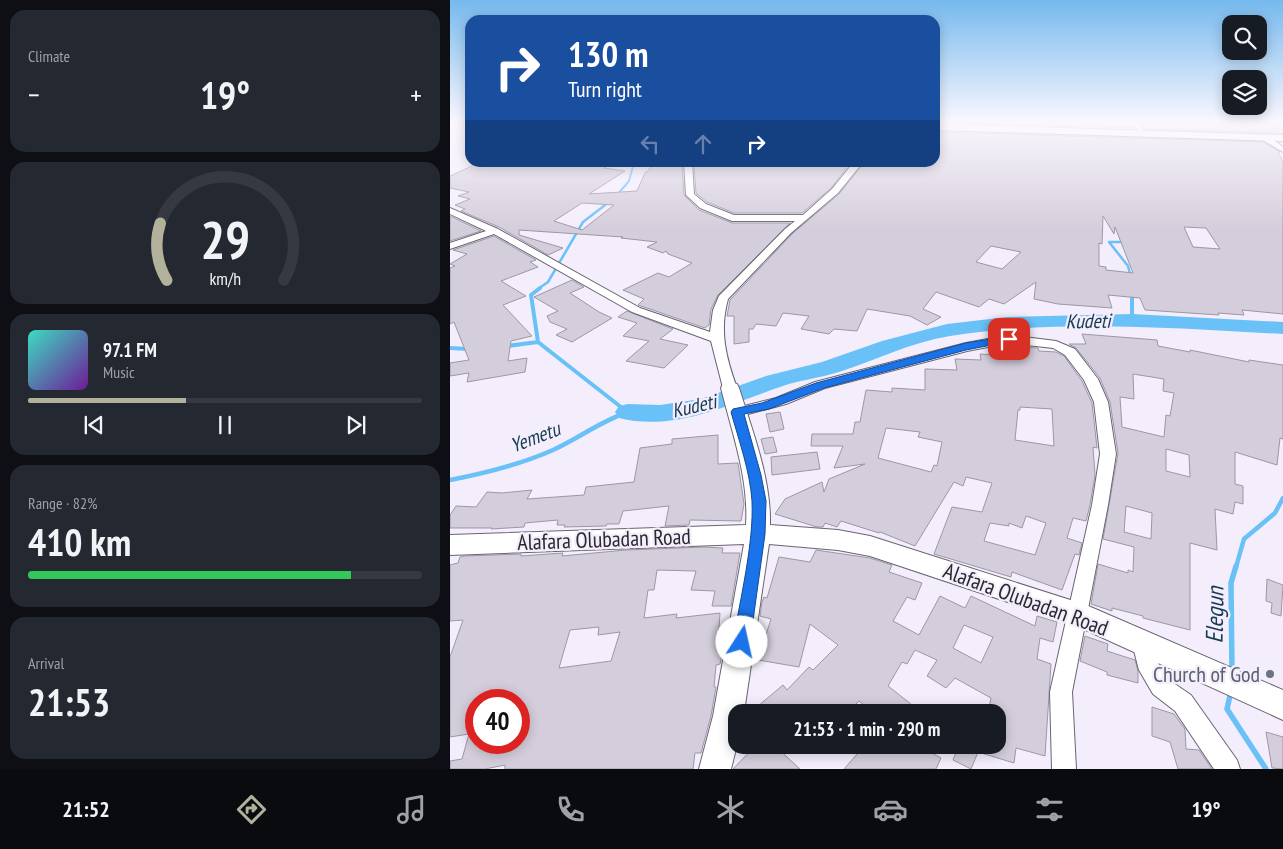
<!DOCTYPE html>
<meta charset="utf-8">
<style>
:root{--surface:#171b24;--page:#242831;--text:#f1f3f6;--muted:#9ea1a6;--line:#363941;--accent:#b1b19c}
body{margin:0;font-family:"PT Sans Narrow",sans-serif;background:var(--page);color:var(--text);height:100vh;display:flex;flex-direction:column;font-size:19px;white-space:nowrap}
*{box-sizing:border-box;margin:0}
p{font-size:16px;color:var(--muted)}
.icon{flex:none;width:28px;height:28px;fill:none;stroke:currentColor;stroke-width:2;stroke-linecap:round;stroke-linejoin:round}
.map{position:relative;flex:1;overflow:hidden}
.panel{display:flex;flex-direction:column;gap:10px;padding:10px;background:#0d0f14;width:450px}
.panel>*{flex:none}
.banner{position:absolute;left:15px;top:15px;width:475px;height:152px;border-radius:15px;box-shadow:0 2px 12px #0003;background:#1a4fa0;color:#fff;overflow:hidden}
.fabs{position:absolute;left:772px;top:15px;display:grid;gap:10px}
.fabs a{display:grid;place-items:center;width:45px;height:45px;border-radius:10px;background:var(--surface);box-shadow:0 2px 12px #0003;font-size:25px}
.speed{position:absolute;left:15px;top:689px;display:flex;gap:10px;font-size:25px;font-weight:700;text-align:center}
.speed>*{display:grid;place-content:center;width:65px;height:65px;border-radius:50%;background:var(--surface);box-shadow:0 2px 12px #0003;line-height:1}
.speed .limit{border:8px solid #d22;background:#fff;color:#111}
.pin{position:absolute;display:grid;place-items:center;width:42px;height:42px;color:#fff;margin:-21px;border-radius:10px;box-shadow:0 2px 8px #0006}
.me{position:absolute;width:55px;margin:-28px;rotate:10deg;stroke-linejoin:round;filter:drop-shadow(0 0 4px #0008)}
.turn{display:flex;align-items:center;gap:18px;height:105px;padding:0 20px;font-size:22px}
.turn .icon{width:65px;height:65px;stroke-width:2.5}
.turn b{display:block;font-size:35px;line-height:42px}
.lanes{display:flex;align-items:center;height:48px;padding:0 20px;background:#0003;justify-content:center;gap:25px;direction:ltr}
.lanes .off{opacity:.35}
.big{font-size:38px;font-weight:800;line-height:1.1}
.panel .card{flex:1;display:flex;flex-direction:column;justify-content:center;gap:8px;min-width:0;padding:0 18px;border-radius:15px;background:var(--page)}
.panel .dial{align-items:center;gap:0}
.dial svg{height:130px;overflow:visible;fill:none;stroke:var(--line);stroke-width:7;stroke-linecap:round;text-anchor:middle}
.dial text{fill:var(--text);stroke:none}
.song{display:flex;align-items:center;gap:15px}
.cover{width:60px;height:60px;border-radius:8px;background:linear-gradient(135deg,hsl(170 70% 55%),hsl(280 70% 35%))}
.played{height:5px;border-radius:2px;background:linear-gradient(90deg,var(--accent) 40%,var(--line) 40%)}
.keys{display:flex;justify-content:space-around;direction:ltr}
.heat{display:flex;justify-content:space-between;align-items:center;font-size:28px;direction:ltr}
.charge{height:8px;border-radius:4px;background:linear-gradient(90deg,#34c759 82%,var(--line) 0)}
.trip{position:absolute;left:278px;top:704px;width:278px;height:50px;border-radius:15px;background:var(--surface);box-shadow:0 2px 12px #0003;font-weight:800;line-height:50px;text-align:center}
.tab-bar{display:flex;height:80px;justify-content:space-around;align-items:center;background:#090b0e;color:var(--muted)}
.tab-bar .icon{width:35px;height:35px}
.tab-bar .active{color:var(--accent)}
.tab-bar b{font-size:22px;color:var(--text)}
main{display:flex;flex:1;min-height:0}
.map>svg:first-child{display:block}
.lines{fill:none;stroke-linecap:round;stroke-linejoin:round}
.stream-far4{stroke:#69c1f8;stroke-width:2}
.stream-far3{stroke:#69c1f8;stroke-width:2.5}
.stream-far2{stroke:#69c1f8;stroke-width:4}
.stream-far1{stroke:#69c1f8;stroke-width:4.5}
.stream{stroke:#69c1f8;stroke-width:5.5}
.river{fill:#69c1f8;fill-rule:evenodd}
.building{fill:#d4cddb;stroke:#9d97a5;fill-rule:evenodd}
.street-casing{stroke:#696470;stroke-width:2}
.secondary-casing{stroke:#696470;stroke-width:2}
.street{fill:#fff;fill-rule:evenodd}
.secondary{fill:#fff;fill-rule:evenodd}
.route{fill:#1a73e8;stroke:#114b97}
.worship-dot{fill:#6b7280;stroke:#f4eefc;stroke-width:2}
.labels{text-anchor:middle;stroke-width:4.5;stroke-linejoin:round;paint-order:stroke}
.water-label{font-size:20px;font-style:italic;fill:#163b52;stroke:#f4eefc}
.near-street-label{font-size:22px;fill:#2b292e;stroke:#f4eefc}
.near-worship-label{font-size:22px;fill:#5b616d;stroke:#f4eefc;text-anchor:end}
.near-water-label{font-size:24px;font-style:italic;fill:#163b52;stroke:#f4eefc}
</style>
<main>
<section class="panel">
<div class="card"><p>Climate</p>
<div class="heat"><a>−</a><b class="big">19°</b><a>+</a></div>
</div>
<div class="card dial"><svg viewBox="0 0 100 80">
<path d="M14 69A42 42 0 1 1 86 69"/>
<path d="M14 69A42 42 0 0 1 10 34" stroke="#b1b19c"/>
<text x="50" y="56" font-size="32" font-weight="700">29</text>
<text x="50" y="72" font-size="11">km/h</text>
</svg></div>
<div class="card">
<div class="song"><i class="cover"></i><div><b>97.1 FM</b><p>Music</p></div></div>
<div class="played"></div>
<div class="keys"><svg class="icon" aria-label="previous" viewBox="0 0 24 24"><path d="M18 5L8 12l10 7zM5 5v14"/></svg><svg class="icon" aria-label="pause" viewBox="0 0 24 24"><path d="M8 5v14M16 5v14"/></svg><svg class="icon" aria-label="next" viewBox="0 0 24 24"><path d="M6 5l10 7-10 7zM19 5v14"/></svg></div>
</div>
<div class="card"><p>Range · 82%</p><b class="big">410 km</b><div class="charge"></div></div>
<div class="card"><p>Arrival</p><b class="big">21:53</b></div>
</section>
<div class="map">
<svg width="833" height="769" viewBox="0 0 833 769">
<rect width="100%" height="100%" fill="#f4eefc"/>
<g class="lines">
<!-- stream-far4 -->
<path class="stream-far4" d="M168,194L179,181L184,162"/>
<!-- stream-far3 -->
<path class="stream-far3" d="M675,242H659L678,266L681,278
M88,289L98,282L133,222L159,202"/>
<!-- stream-far2 -->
<path class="stream-far2" d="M682,292V320
M88,342L81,295L90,288
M57,346L88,342L176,411
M0,348L18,349"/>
<!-- stream-far1 -->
<path class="stream-far1" d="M174,409L178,412
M0,480C31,474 74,463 103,450C129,438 151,421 178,412
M786,567L794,539L825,513L833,498"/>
<!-- stream -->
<path class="stream" d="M782,672L781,583L786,566
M781,691L777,709L816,769"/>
<!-- river -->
<path class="river" d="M682,314L833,322V334C723,328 609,319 500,336C462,342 426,360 389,372C370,378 349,380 330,387C280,404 224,432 169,418L165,412L169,406L178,404L210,405L251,399L316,376L372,362L432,341L497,324L557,317Z"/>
</g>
<!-- building -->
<path class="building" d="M490,122H681L684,128Z
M691,122H816V124H833V133L694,129Z
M485,132L813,142L830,152H828L833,162V314L792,310L794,315L768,313L769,315L695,310L690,298L658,295L662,308L608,304L584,299L586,282L554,304L539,299L529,307L486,292L473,309L491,317L477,325L460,316L417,309L407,331L384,329L379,334L351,329L359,316L333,313L326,326L306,324L303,329H299V342L284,344V316H277L280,300L342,234L389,194L415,162H485ZM653,216L664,234L665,227L683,273L656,270V267L649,266V243L652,244ZM734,227L756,228L770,249L743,247ZM541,246L571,252L552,269L526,262Z
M31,162H164L154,168L175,171L139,194L187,191L195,173L197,172L202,166L232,165L234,195L249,210L282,223H340L268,295L261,309L259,325L255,328L191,306L188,305L194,299L173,290L208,273L219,277L242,263L218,254L216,251L213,253L197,247L207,242L171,238L173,237L69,230V235L113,248L98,255L49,227L11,211L15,209L5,205L20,199L8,196L19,192L0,188V176ZM132,203L164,205L132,230L104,221Z
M314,162V164L341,165L343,162H401L381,188L352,213H284L257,202L246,193L244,165Z
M0,216L31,231L0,241Z
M44,236L86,260L80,262L88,267L51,281L76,296L53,305L82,336L61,341L58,361L77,358L75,372L17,382L19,373L0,376V363L19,360L4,322L0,324V268L5,266L0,264L17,254L3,250Z
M122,280L134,287L120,293L149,312L162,318L122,342L106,335L117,329L100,322L97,316L108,311L84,297Z
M177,311L223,329L210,339L238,345L214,368L176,361L199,341L173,336L187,323L168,317Z
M632,334L707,340L708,346L740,352V350L799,362V360L833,365V439L830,438L827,465L785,452V484L793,486V504L785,502L783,514L765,509L767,550L740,543V630L693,618V616L662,608V611L641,604L648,564L678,573V570L683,572L684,547L653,539L668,453L660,402L650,378L626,348L619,344H636ZM683,374L714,379L713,391L724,393L720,416L716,415L714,437L672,427L670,397L684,399ZM716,449L739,455L740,477L716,471ZM676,506L702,513L701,539L674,532Z
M570,347L588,348L589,351L606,352L614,356L632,381L642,403L647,448L643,447L645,475L640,505L636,521L623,518L617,538L632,543L629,555L625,554L612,590L562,572L561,577L484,554L502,507L532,512L542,483L516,477L513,486L504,482L465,546L430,532L429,533L391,521L387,527L375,523L373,527H367L325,514L335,499L372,482L374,492L379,479L415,464L384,468L393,446H361L362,434H403L405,422H410L416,390L442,392V388L475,390V369L507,370L505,359L531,360L530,354L572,357ZM570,407L602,409L604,446L565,440L568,410H570ZM436,428L470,432L468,437L492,442L487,466L484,465L481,472L428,458ZM576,516L596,523L585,555L534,541L540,523L559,526V523L572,528Z
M330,412L334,429L320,432L316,414Z
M268,435V464L288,463L294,504L291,521L240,520L239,525L215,526L219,506L173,511L169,524H157L156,526L114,527L115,525H107L108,520L75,523L74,527L41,529L42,528H0V515L6,506L26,507L37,492L52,493L82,490L77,499L134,495L136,487L184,482L190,448L222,444V439Z
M323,437L327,452L315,454L311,439Z
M367,452L370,469L322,475L321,457Z
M254,547L273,548L272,553H290L281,606H262L265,591L241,590L246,571L207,570L204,590H198L194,618L227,614L226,618L270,613L268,645L274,644L270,664L266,665L264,687H266L261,716L251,753H245L243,769H55V765L35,769H0V761L12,759L19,734L0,737V657L13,620L0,621V565L8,563L10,557L14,556L71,554V556L113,553L112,556L176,550ZM149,627L148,635L170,632L161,661L109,668L120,630ZM26,700H69V742H26Z
M366,550L420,558L442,565L439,572L472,583L465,600L457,597L443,621L469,635L490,596L515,608L521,596L585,626L587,616L607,622L603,642L590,638L587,659L601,664L595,756L566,748L564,763L528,752L521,769L503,760L509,745H546V712H538L541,698L505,678L496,688L477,676L487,660L465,650L457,664L452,662L438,686L471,712H423L409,701L398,712H301L333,685L337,690L359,667L363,670L388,645L360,624L349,667L308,660L321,619L310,616L312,602L314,597L317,598L329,557L360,562ZM514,625L543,637L531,663L503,648Z
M817,579L833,585L831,616L821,613L822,603L816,601Z
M635,636L658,644L657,651L685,660L688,671V683L657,675V672L630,661Z
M702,707L724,714L735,729L736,749L749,750L762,769H728L720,742L702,736Z
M816,732L833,737V769L822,768Z
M306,745H324L350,769H283Z
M415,745H467L491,758L486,769H394Z"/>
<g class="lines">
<!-- street casing -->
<g class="street-casing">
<path id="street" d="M683,122H689L694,135H690Z
M811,135H817L833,147V152L811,139Z
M234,162H242L244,194L256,204L284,215H353L382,189L404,162H413L388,193L341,233L278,299C269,331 276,358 287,388L285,391H275L273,388L261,341L182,312L44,234L0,249V243L36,231L0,214V208L48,229L190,308L260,332L263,310L269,296L335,229L345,221H282L250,208L236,195Z
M559,335L606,341L625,349L648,379L658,402L666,454L658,505L622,692L626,769H602L600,692L642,505L650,454L644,402L634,380L615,355L603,348L559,343L517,351L375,388L336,404L287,417L282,415L280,412L282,409L326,398L365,382L516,343Z
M692,634L699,636L709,665L719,680L741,695L787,760L790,769H764L725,711L703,694L689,670L682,643L685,636Z"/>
</g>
<!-- secondary casing -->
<g class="secondary-casing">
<path id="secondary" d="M485,124L833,135V141L485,130Z
M280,382L287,384L289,388C303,433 321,478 320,525L388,530L420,536L636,605L833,690V720L618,622L420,556L388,550L319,544L294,712H286L287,745L281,769H249L263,716L294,544L0,555V535L296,525C299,478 282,433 271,388L273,384Z"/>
</g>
<!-- street -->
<use href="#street" class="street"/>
<!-- secondary -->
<use href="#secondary" class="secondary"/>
</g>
<!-- sky -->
<linearGradient id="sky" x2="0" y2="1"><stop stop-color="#75b9ee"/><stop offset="0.53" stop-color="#faf7fe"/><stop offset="1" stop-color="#faf7fe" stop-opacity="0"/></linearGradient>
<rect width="833" height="230" fill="url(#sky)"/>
<!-- route -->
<path class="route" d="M559,336L562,337L564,339L562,341L516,350L374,388L319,409L294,414L311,475L316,501L315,534L300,642L298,647L292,649L285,647L283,642C290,600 304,543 302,501C300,471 289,441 281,412L283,409L312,403L366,383L516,343Z"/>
<!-- markers -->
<circle class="worship-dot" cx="820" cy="674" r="5"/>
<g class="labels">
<!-- water labels -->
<g class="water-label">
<text transform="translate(638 321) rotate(-1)" y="7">Kudeti</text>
<text transform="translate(244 406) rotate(-13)" y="7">Kudeti</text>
<text transform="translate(85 437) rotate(-21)" y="7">Yemetu</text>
</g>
<!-- near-street labels -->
<g class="near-street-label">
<text transform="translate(154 539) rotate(-2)" y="8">Alafara Olubadan Road</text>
<text transform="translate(576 599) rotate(20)" y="8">Alafara Olubadan Road</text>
</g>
<!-- near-worship labels -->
<g class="near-worship-label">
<text x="810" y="682">Church of God</text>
</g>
<!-- near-water labels -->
<g class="near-water-label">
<text transform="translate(765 615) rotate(-89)" y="8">Elegun</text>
</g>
</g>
</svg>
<div class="fabs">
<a><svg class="icon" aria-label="search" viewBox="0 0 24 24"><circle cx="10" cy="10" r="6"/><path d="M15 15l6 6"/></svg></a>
<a><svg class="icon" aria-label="layers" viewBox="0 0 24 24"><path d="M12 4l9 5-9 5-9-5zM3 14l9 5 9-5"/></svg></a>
</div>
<div class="speed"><div class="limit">40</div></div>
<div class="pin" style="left:559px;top:339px;background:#d93025"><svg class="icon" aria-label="arrive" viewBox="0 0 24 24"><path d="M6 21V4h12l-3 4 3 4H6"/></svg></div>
<svg class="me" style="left:292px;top:642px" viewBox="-20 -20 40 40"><circle r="19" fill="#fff"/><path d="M0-13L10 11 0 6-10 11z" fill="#1a73e8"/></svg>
<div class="trip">21:53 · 1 min · 290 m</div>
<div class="banner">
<div class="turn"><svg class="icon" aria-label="right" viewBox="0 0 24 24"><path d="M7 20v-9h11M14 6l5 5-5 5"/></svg><div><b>130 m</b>Turn right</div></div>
<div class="lanes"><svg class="icon off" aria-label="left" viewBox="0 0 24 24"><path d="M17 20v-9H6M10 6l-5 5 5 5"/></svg><svg class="icon off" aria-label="ahead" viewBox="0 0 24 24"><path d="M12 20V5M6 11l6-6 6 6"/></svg><svg class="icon" aria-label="right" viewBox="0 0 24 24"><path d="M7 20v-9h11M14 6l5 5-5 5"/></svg></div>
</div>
</div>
</main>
<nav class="tab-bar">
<b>21:52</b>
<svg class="icon active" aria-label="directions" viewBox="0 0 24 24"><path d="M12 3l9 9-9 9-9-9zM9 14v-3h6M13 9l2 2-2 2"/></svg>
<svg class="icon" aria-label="music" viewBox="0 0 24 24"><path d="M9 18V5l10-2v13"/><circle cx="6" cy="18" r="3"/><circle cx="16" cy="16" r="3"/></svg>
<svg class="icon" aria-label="phone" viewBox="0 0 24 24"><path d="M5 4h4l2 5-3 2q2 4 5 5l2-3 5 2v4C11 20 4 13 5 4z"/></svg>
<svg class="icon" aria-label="climate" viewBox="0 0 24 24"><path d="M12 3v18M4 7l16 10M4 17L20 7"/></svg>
<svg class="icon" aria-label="car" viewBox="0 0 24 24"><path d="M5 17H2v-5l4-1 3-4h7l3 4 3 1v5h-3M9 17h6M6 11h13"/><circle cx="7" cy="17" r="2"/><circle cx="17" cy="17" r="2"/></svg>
<svg class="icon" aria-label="filters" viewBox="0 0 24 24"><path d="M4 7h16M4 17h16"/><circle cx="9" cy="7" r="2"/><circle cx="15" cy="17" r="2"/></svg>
<b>19°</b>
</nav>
